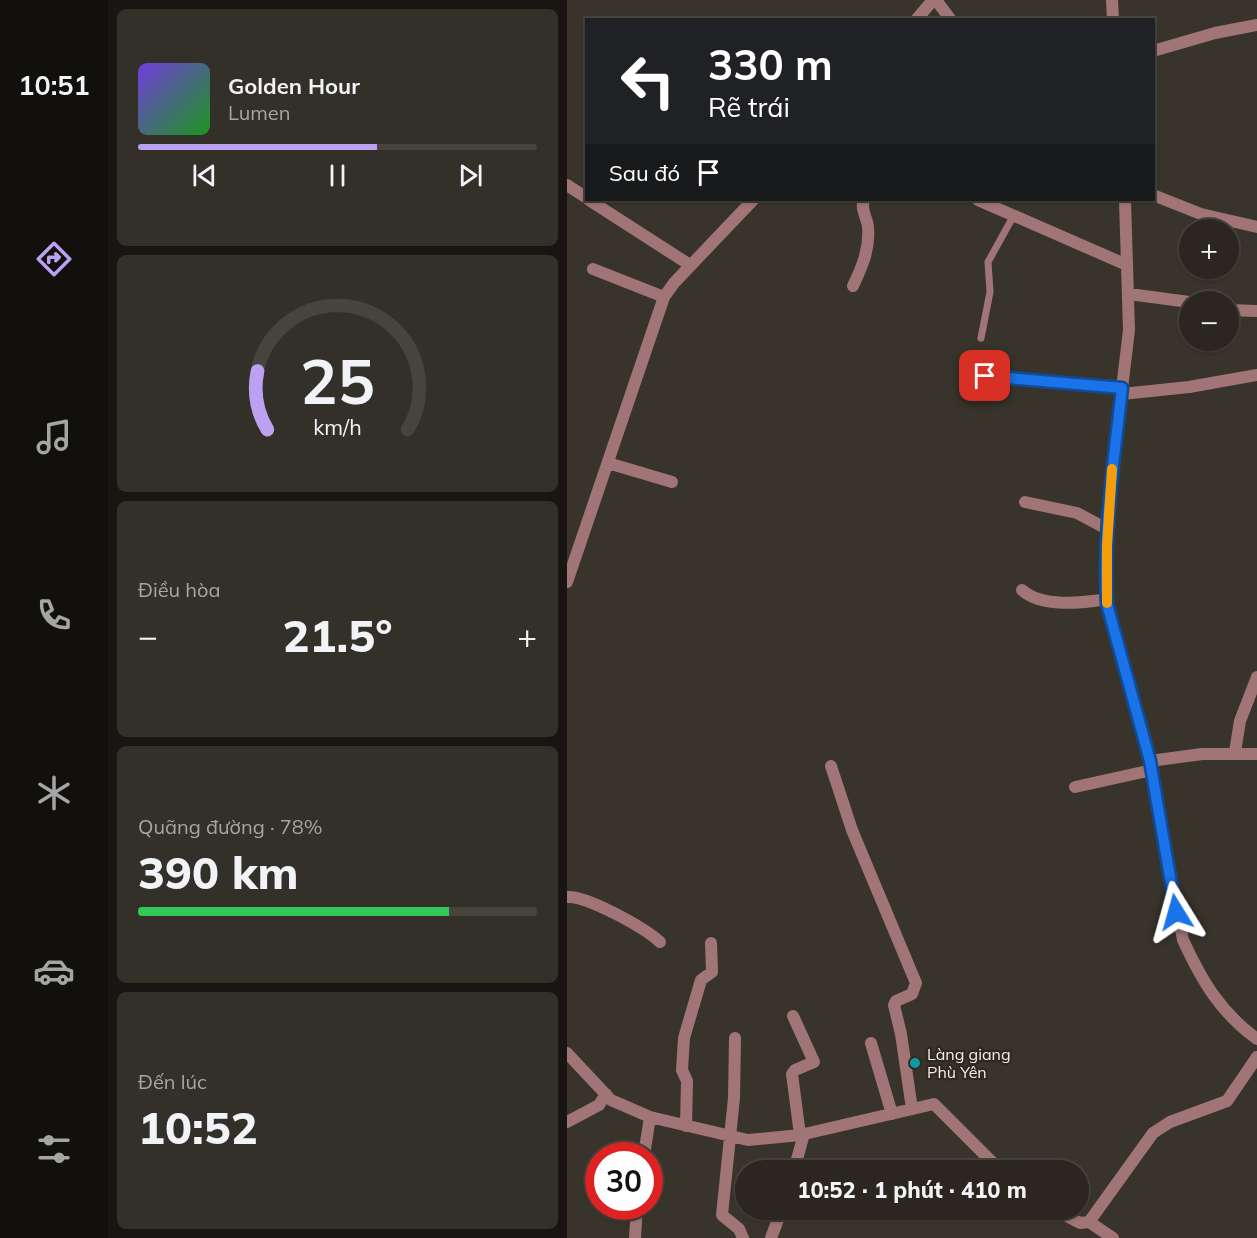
<!DOCTYPE html>
<html lang="vi">
<meta charset="utf-8">
<style>
:root{--surface:#2b2720;--page:#332f29;--text:#f1f3f6;--muted:#a6a5a5;--line:#47443e;--accent:#bca0f2}
body{margin:0;font-family:Mulish,sans-serif;background:var(--page);color:var(--text);height:100vh;display:flex;flex-direction:column;font-size:22px;white-space:nowrap}
*{box-sizing:border-box;margin:0}
p{font-size:20px;color:var(--muted)}
.icon{flex:none;width:33px;height:33px;fill:none;stroke:currentColor;stroke-width:2;stroke-linecap:round;stroke-linejoin:round}
.map{position:relative;flex:1;overflow:hidden}
.drawer{display:flex;flex-direction:column;gap:9px;padding:9px;background:#181512;width:459px}
.drawer>*{flex:none}
.hud{position:absolute;left:18px;top:18px;width:570px;height:183px;border-radius:0px;box-shadow:0 2px 4px #0004,0 0 0 2px var(--line);background:#202124;color:#fff;overflow:hidden}
.controls{position:absolute;left:612px;top:219px;display:grid;gap:12px}
.controls a{display:grid;place-items:center;width:60px;height:60px;border-radius:50%;background:var(--surface);box-shadow:0 2px 4px #0004,0 0 0 2px var(--line);font-size:30px}
.speed{position:absolute;left:18px;top:1142px;display:flex;gap:12px;font-size:30px;font-weight:700;text-align:center}
.speed>*{display:grid;place-content:center;width:78px;height:78px;border-radius:50%;background:var(--surface);box-shadow:0 2px 4px #0004,0 0 0 2px var(--line);line-height:1}
.speed .limit{border:9px solid #d22;background:#fff;color:#111}
.pin{position:absolute;display:grid;place-items:center;width:51px;height:51px;color:#fff;margin:-26px;border-radius:12px;box-shadow:0 3px 9px #0006}
.me{position:absolute;width:66px;margin:-33px;rotate:352deg;stroke-linejoin:round;filter:drop-shadow(0 0 4px #0008)}
.turn{display:flex;align-items:center;gap:21px;height:126px;padding:0 24px;font-size:27px}
.turn .icon{width:78px;height:78px;stroke-width:2.5}
.turn b{display:block;font-size:42px;line-height:51px}
.then{display:flex;align-items:center;height:57px;padding:0 24px;background:#0003;gap:12px;font-size:22px}
.big{font-size:45px;font-weight:800;line-height:1.1}
.drawer .tile{flex:1;display:flex;flex-direction:column;justify-content:center;gap:9px;min-width:0;padding:0 21px;border-radius:9px;background:var(--page)}
.drawer .dial{align-items:center;gap:0}
.dial svg{height:156px;overflow:visible;fill:none;stroke:var(--line);stroke-width:7;stroke-linecap:round;text-anchor:middle}
.dial text{fill:var(--text);stroke:none}
.song{display:flex;align-items:center;gap:18px}
.cover{width:72px;height:72px;border-radius:9px;background:linear-gradient(135deg,hsl(260 70% 55%),hsl(120 70% 35%))}
.played{height:6px;border-radius:3px;background:linear-gradient(90deg,var(--accent) 60%,var(--line) 60%)}
.keys{display:flex;justify-content:space-around;direction:ltr}
.heat{display:flex;justify-content:space-between;align-items:center;font-size:33px;direction:ltr}
.charge{height:9px;border-radius:4px;background:linear-gradient(90deg,#34c759 78%,var(--line) 0)}
.trip{position:absolute;left:168px;top:1160px;width:354px;height:60px;border-radius:30px;background:var(--surface);box-shadow:0 2px 4px #0004,0 0 0 2px var(--line);font-weight:800;line-height:60px;text-align:center}
main{display:flex;flex:1;min-height:0}
.dock{display:flex;flex-direction:column;width:108px;justify-content:space-around;align-items:center;background:#11100d;color:var(--muted)}
.dock .icon{width:42px;height:42px}
.dock .selected{color:var(--accent)}
.dock b{font-size:27px;color:var(--text)}
.map>svg:first-child{display:block}
.lines{fill:none;stroke-linecap:round;stroke-linejoin:round}
.lane{stroke:#a17476;stroke-width:7}
.street{stroke:#a17476;stroke-width:12}
.route-casing{stroke:#114b97;stroke-width:15}
.route{stroke:#1a73e8;stroke-width:10}
.slow{stroke:#f59e0b;stroke-width:10}
.culture-dot{fill:#0f9aa8;stroke:#2e2a22;stroke-width:2}
.labels{text-anchor:middle;stroke-width:5;stroke-linejoin:round;paint-order:stroke}
.poi-label{font-size:16px;fill:#f1eee9;stroke:#2e2a22;text-anchor:start}
</style>
<main>
<nav class="dock">
<b>10:51</b>
<svg class="icon selected" aria-label="directions" viewBox="0 0 24 24"><path d="M12 3l9 9-9 9-9-9zM9 14v-3h6M13 9l2 2-2 2"/></svg>
<svg class="icon" aria-label="music" viewBox="0 0 24 24"><path d="M9 18V5l10-2v13"/><circle cx="6" cy="18" r="3"/><circle cx="16" cy="16" r="3"/></svg>
<svg class="icon" aria-label="phone" viewBox="0 0 24 24"><path d="M5 4h4l2 5-3 2q2 4 5 5l2-3 5 2v4C11 20 4 13 5 4z"/></svg>
<svg class="icon" aria-label="climate" viewBox="0 0 24 24"><path d="M12 3v18M4 7l16 10M4 17L20 7"/></svg>
<svg class="icon" aria-label="car" viewBox="0 0 24 24"><path d="M5 17H2v-5l4-1 3-4h7l3 4 3 1v5h-3M9 17h6M6 11h13"/><circle cx="7" cy="17" r="2"/><circle cx="17" cy="17" r="2"/></svg>
<svg class="icon" aria-label="filters" viewBox="0 0 24 24"><path d="M4 7h16M4 17h16"/><circle cx="9" cy="7" r="2"/><circle cx="15" cy="17" r="2"/></svg>
</nav>
<section class="drawer">
<div class="tile">
<div class="song"><i class="cover"></i><div><b>Golden Hour</b><p>Lumen</p></div></div>
<div class="played"></div>
<div class="keys"><svg class="icon" aria-label="previous" viewBox="0 0 24 24"><path d="M18 5L8 12l10 7zM5 5v14"/></svg><svg class="icon" aria-label="pause" viewBox="0 0 24 24"><path d="M8 5v14M16 5v14"/></svg><svg class="icon" aria-label="next" viewBox="0 0 24 24"><path d="M6 5l10 7-10 7zM19 5v14"/></svg></div>
</div>
<div class="tile dial"><svg viewBox="0 0 100 80">
<path d="M14 69A42 42 0 1 1 86 69"/>
<path d="M14 69A42 42 0 0 1 9 39" stroke="#bca0f2"/>
<text x="50" y="56" font-size="32" font-weight="700">25</text>
<text x="50" y="72" font-size="11">km/h</text>
</svg></div>
<div class="tile"><p>Điều hòa</p>
<div class="heat"><a>−</a><b class="big">21.5°</b><a>+</a></div>
</div>
<div class="tile"><p>Quãng đường · 78%</p><b class="big">390 km</b><div class="charge"></div></div>
<div class="tile"><p>Đến lúc</p><b class="big">10:52</b></div>
</section>
<div class="map">
<svg width="690" height="1238" viewBox="0 0 690 1238">
<rect width="100%" height="100%" fill="#39342b"/>
<g class="lines">
<!-- lane -->
<path class="lane" d="M414,338L423,292L421,262L447,215"/>
<!-- street -->
<path class="street" d="M369,0L384,20
M545,0L546,20
M349,20L366,0
M586,51L648,33L690,25
M0,185L20,198
M586,195L634,214L690,227
M22,200L123,265
M411,200L560,265
M558,200L562,330L542,497L539,579L540,604L578,738L616,940C635,981 653,1012 690,1039
M26,269L97,297
M286,286C295,267 303,249 301,227C300,217 293,209 297,200
M562,294L622,302
M662,310L690,311
M418,376L555,388
M555,394L622,387L690,375
M41,463L105,482
M458,502L510,513L540,529
M0,582L97,297L107,283L186,200
M455,590C475,608 515,603 540,599
M668,752L673,721L690,677
M583,761L635,754H690
M264,766L285,830L349,983L345,994L329,1001L327,1005L334,1034L345,1109
M508,787L585,770
M0,897C19,895 78,928 93,942
M226,1016L247,1062L228,1070L225,1074L233,1135
M168,1038L167,1098L155,1215L172,1229L176,1238
M304,1043L325,1114
M0,1053L44,1100L83,1117L181,1140L233,1135L367,1104L433,1170
M0,1122L32,1105L39,1094
M119,1126L120,1081L115,1070L117,1038L134,980L145,972L144,943
M77,1155L83,1117
M227,1170L237,1134
M486,1209L513,1223L522,1222L586,1133L603,1122L660,1101L690,1057
M522,1222L546,1238
M68,1238L70,1206
M204,1238L215,1209"/>
</g>
<g class="lines">
<!-- route casing -->
<g class="route-casing">
<path id="route" d="M418,376L555,388C547,460 536,531 540,604L583,761L609,912"/>
</g>
<!-- route -->
<use href="#route" class="route"/>
<!-- slow -->
<path class="slow" d="M540,603V546L545,469"/>
</g>
<!-- markers -->
<circle class="culture-dot" cx="348" cy="1063" r="6"/>
<g class="labels">
<!-- poi labels -->
<g class="poi-label">
<text x="360" y="1060">Làng giang<tspan x="360" dy="18">Phù Yên</tspan></text>
</g>
</g>
</svg>
<div class="controls">
<a>+</a>
<a>−</a>
</div>
<div class="speed"><div class="limit">30</div></div>
<div class="pin" style="left:418px;top:376px;background:#d93025"><svg class="icon" aria-label="arrive" viewBox="0 0 24 24"><path d="M6 21V4h12l-3 4 3 4H6"/></svg></div>
<svg class="me" style="left:609px;top:912px" viewBox="-20 -20 40 40"><path d="M0-17L14 15 0 8-14 15z" fill="#1a73e8" stroke="#fff" stroke-width="4"/></svg>
<div class="trip">10:52 · 1 phút · 410 m</div>
<div class="hud">
<div class="turn"><svg class="icon" aria-label="left" viewBox="0 0 24 24"><path d="M17 20v-9H6M10 6l-5 5 5 5"/></svg><div><b>330 m</b>Rẽ trái</div></div>
<div class="then">Sau đó<svg class="icon" aria-label="arrive" viewBox="0 0 24 24"><path d="M6 21V4h12l-3 4 3 4H6"/></svg></div>
</div>
</div>
</main>
